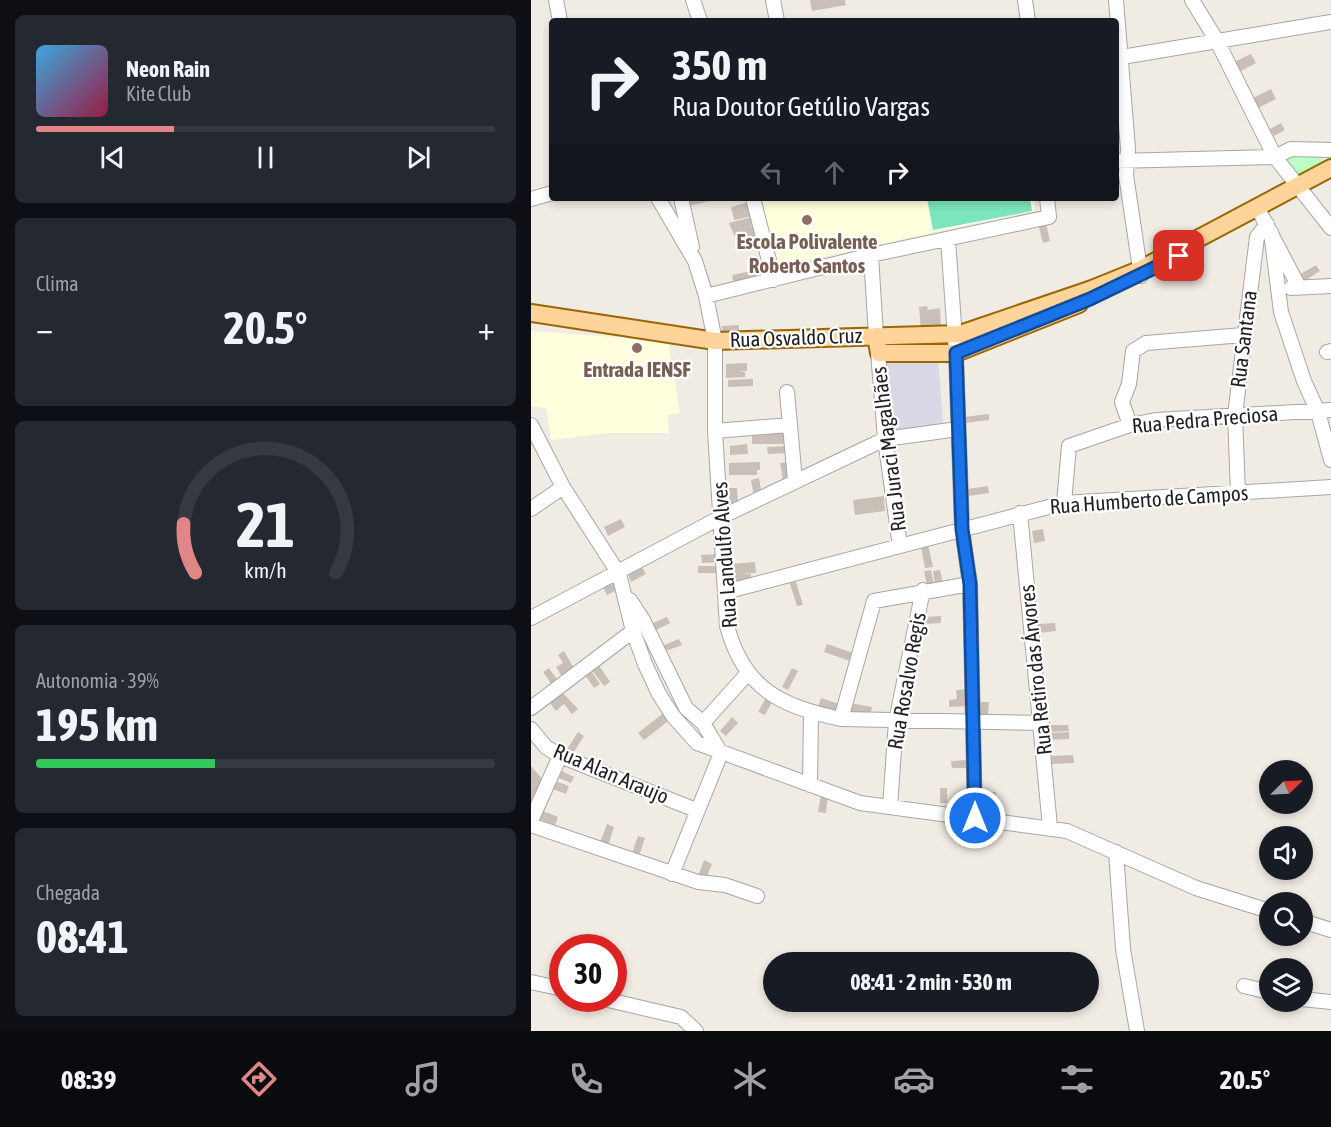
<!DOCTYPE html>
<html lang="pt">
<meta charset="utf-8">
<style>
:root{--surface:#171b24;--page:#242831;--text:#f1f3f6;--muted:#9ea1a6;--line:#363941;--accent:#e18687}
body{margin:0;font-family:"Asap Condensed",sans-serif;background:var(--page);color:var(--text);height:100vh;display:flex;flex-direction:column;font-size:22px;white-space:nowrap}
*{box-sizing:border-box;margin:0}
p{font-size:20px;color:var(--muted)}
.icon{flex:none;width:33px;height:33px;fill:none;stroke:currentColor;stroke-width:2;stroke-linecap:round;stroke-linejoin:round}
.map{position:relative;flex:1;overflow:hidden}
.panel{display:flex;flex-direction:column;gap:15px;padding:15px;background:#0d0f14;width:531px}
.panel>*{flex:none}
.guide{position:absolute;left:18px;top:18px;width:570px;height:183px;border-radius:6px;box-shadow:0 3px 9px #0003;background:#171b24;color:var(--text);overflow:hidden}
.needle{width:39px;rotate:66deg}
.tools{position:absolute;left:728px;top:760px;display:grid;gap:12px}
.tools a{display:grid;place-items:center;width:54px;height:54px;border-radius:50%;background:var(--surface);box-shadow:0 3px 9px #0003;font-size:30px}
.speed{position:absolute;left:18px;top:934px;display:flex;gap:12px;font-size:30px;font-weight:700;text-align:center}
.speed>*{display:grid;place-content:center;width:78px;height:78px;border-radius:50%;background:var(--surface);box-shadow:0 3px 9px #0003;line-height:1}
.speed .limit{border:9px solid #d22;background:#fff;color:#111}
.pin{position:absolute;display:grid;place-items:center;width:51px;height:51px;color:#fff;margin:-26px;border-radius:12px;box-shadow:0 3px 9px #0006}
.me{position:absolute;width:66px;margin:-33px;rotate:0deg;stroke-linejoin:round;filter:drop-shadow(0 0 4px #0008)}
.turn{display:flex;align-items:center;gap:21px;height:126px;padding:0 24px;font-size:27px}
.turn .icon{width:78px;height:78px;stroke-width:2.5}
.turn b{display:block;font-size:42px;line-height:51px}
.lanes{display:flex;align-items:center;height:57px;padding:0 24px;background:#0003;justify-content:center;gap:30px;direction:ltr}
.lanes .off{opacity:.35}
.big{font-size:45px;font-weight:700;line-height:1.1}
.panel .tile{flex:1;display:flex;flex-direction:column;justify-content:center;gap:9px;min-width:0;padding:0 21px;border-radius:9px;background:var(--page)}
.panel .dial{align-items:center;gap:0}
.dial svg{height:156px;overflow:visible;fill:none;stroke:var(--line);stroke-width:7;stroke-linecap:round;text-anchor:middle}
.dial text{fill:var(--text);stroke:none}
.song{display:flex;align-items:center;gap:18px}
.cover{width:72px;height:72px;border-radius:9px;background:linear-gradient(135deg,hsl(200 70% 55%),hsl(340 70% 35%))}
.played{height:6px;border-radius:3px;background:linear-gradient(90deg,var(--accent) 30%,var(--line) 30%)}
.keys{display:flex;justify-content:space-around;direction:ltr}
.heat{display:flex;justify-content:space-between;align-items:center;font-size:33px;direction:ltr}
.charge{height:9px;border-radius:4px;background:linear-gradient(90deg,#34c759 39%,var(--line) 0)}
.trip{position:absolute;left:232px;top:952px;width:336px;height:60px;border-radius:30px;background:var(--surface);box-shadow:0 3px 9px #0003;font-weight:700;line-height:60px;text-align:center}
.menu{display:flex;height:96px;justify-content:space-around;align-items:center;background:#090b0e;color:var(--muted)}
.menu .icon{width:42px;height:42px}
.menu .selected{color:var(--accent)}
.menu b{font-size:27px;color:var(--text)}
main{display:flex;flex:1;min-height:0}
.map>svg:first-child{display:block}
.education{fill:#ffffde}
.park{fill:#bdfec3}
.pitch{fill:#7be6bd}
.plaza{fill:#d8d8e6}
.building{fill:#c9bfb7}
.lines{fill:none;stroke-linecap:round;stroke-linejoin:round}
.minor-casing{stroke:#a6a6a6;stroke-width:16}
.major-casing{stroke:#996700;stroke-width:20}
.minor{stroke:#fff;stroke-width:14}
.major{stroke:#ffd49a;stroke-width:16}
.route-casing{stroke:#114b97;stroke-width:15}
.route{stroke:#1a73e8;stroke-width:10}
.education-dot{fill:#8d6e63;stroke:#fff;stroke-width:2}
.labels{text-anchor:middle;stroke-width:4.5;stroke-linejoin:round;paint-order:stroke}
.education-label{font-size:21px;font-weight:bold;fill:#785e54;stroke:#fff}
.street-label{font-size:21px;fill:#1f1f1f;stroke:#fff}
</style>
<main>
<section class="panel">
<div class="tile">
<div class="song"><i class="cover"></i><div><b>Neon Rain</b><p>Kite Club</p></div></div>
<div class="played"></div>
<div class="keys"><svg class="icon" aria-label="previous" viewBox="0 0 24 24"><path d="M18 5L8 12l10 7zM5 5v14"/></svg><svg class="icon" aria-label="pause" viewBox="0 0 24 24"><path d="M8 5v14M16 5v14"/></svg><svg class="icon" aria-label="next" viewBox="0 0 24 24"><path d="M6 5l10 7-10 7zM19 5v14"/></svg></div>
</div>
<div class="tile"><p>Clima</p>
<div class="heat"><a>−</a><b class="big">20.5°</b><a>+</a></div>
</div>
<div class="tile dial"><svg viewBox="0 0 100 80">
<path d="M14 69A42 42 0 1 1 86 69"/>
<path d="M14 69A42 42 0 0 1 8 44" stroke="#e18687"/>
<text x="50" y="56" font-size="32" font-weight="700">21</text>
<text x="50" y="72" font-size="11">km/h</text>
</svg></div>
<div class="tile"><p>Autonomia · 39%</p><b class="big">195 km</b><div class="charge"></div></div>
<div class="tile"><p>Chegada</p><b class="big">08:41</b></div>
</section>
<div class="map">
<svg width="800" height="1031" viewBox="0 0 800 1031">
<rect width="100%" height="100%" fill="#f0ece4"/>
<!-- education -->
<path class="education" d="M224,198H503L504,210L242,268Z
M0,331L137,341L149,413L136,415L138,433H77L20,440L15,408L0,406Z"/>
<!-- park -->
<path class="park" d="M785,154L798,164L765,180L749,156Z"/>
<!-- pitch -->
<path class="pitch" d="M396,198H499L501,211L402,230Z"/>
<!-- plaza -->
<path class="plaza" d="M407,356L412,424L353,432L345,358Z"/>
<!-- building -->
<path class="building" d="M279,0H314L315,5L281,11Z
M720,54L725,63L708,72L703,62Z
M740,89L745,99L727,108L722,98Z
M750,123L754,130L743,136L739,129Z
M152,198H181L182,200L154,207Z
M218,202L222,216L203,220L200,207Z
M221,217L223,224L217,227L225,224L228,238L207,244L198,223Z
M515,223L519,241L512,243L507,224Z
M785,265L789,271L772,282L768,275Z
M235,268L237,277L203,285L201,275Z
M396,306L397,310L409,308L410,329L390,330L388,307Z
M208,325V332L191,333V326Z
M216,363V371H207L214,372V377L195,378V364Z
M222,379V386L197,387V380Z
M458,414V420L434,423L433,417Z
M256,429L257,444H221V432Z
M216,444L217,454L199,455V446Z
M257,446V453L237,454L236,447Z
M229,462V470H226V475H198V463Z
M259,462L262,479L252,481L249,463Z
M228,478L231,495L223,496L220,480Z
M457,486L458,493L437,496V489Z
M197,488H206L207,503H199Z
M353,496L354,511L324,515L322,500Z
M90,519L94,527L77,536L73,527Z
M512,529L514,541L503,543L501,531Z
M397,545L402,567L394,568L390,547Z
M188,554L189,562L171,563L170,555Z
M224,562L225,573L210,574H220V583L200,584V564Z
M167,566H190V573H167Z
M111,567L115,574L100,582L97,574Z
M400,570L403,585L396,586L393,571Z
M409,570L412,584L404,585L402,571Z
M264,579L272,605L266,606L258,581Z
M84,581L88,589L76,595L72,587Z
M410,616V623L394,624L393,617Z
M136,617L139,623L125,630L122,623Z
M524,623L525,631L508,633L507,624Z
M148,639L151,645L135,651L133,645Z
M296,644L322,653L319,661L293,652Z
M33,651L44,670L32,678L25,667L32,663L27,655Z
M67,664L79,682L73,686L60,669Z
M18,668L27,681L21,685L12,672Z
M261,668L267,671L257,690L251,687Z
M60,671L69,684L63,688L54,675Z
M436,689V706L418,707V700L426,699L425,690Z
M30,691L47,709L41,714L33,704L25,711L18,702Z
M236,696L242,700L234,715L227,712Z
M290,698L308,704L305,713L287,708Z
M450,702H458L457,716H449Z
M319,703L341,707L339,717L318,713Z
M135,711L141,718L113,740L107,733Z
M201,717L207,723L195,736L189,731Z
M517,725H537L538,731L518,732Z
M47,732L53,736L41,755L35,751Z
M538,732V739L519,740L518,733Z
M542,755L543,763L521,764L520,756Z
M436,760V768H421L420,761Z
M0,766L13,781L7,787L9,790L0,803Z
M31,771L43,777L40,783L28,778Z
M25,781L38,786L35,794L22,789Z
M409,788H416V803H409Z
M465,792V801L450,802V793Z
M290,795L297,796L295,813L287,812Z
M12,811L27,817L24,825L8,819Z
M76,824L83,827L77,846L69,843Z
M107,836L114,838L108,856L101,853Z
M173,860L181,864L175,879L167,876Z"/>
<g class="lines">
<!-- minor casing -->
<g class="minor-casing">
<path id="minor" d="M25,0L29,21
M162,0L169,21
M242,0L246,21
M494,0L497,21
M585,0L597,149L595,175L610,276
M661,0L686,41L744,157L800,228
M585,58L800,22
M585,161L744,157L760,149L800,150
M127,198L164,261L175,296L184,341V431L196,626C213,689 249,706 310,719L511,723
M150,198L161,247
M222,198L243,280
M0,199L21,193
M726,207L768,287
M740,232L750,312L773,381L787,412L800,460
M417,239L425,353L431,529L439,584L444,818
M340,255L345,336
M760,288L800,286
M175,296L340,255L518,217L516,198
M347,352L354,439L369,546
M796,352L800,351
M256,392L264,481
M0,425L32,487L88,574L102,631L114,664L128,694L142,716L166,743L329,803L536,831L665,888L738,911
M599,425L591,402L598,384L602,351L615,343L712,335
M184,431L258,425
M707,493L704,415L726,237L736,224
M533,503L538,446L599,425L625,420L800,410
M0,509L32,487
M489,513L519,827
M194,592L533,503L800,487
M99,600L112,620L155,708L172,723L190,753L141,874
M0,618L192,516L354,439L427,429
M0,708L102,631
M310,719L343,601L439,584
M172,723L216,674
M0,729L15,747L29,756L165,810
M279,785L280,712
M359,807L365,721L392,590
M0,821L29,756
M0,825L167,882L194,885L226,896
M585,852L592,949L606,1031
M771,921L800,930
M0,982L32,989
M713,986L738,992
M73,999L150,1017L165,1031
M771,999L800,1002"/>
</g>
<!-- major casing -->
<g class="major-casing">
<path id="major" d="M0,313L184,341L429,334L561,289L608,270L800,168
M345,336L348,353H425L548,304"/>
</g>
<!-- minor -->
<use href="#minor" class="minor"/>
<!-- major -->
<use href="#major" class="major"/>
</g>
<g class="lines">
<!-- route casing -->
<g class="route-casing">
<path id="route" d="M444,818L439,584L431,529L425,353L559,299L648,256"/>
</g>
<!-- route -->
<use href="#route" class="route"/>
</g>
<!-- markers -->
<g class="education-dot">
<circle cx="276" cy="220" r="6"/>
<circle cx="106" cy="348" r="6"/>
</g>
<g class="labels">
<!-- education labels -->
<g class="education-label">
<text x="276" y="249">Escola Polivalente<tspan x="276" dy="24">Roberto Santos</tspan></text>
<text x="106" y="377">Entrada IENSF</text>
</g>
<!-- street labels -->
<g class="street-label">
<text transform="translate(265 338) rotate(-2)" y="7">Rua Osvaldo Cruz</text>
<text transform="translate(713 339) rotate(-83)" y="7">Rua Santana</text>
<text transform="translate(674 420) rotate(-5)" y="7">Rua Pedra Preciosa</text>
<text transform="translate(358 449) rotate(-97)" y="7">Rua Juraci Magalhães</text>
<text transform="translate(618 500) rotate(-4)" y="7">Rua Humberto de Campos</text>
<text transform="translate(194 555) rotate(-94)" y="7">Rua Landulfo Alves</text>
<text transform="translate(505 670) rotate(-96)" y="7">Rua Retiro das Árvores</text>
<text transform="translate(376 681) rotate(-80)" y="7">Rua Rosalvo Regis</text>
<text transform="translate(80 774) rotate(23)" y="7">Rua Alan Araujo</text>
</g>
</g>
</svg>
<div class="tools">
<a><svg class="needle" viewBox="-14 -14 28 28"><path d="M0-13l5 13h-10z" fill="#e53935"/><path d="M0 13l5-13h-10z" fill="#9ea1a6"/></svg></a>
<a><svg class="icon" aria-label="sound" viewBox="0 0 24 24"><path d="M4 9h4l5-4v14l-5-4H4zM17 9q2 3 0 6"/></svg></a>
<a><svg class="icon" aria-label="search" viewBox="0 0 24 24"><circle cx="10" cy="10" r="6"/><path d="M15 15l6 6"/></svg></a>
<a><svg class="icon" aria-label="layers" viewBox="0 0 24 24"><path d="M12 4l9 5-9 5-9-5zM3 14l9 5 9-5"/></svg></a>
</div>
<div class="speed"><div class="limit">30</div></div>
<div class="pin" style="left:648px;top:256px;background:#d93025"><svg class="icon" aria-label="arrive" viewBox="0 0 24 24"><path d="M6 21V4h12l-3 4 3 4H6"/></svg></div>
<svg class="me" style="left:444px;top:818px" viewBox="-20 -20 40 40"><circle r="17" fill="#1a73e8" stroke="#fff" stroke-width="3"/><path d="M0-11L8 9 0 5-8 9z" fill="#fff"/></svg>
<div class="trip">08:41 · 2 min · 530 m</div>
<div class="guide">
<div class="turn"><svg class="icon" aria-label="right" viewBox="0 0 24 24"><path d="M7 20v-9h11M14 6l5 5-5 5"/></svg><div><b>350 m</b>Rua Doutor Getúlio Vargas</div></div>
<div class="lanes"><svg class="icon off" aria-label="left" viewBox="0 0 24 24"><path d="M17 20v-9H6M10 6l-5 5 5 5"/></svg><svg class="icon off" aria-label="ahead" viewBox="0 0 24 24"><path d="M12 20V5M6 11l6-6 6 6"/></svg><svg class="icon" aria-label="right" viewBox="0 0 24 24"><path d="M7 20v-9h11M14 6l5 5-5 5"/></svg></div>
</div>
</div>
</main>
<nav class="menu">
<b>08:39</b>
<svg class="icon selected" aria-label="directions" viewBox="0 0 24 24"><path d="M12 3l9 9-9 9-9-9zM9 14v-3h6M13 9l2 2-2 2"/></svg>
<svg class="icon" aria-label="music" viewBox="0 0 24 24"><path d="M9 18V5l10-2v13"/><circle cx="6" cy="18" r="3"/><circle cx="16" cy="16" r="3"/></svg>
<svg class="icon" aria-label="phone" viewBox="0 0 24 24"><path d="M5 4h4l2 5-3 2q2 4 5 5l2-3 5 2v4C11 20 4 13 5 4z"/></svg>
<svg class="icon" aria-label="climate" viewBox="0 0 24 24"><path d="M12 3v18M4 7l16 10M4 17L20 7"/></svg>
<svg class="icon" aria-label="car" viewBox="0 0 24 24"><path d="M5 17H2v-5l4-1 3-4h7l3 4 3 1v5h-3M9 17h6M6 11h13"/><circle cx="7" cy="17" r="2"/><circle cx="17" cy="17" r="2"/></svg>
<svg class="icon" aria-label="filters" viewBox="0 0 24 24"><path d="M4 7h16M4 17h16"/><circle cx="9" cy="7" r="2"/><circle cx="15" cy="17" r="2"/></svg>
<b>20.5°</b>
</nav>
